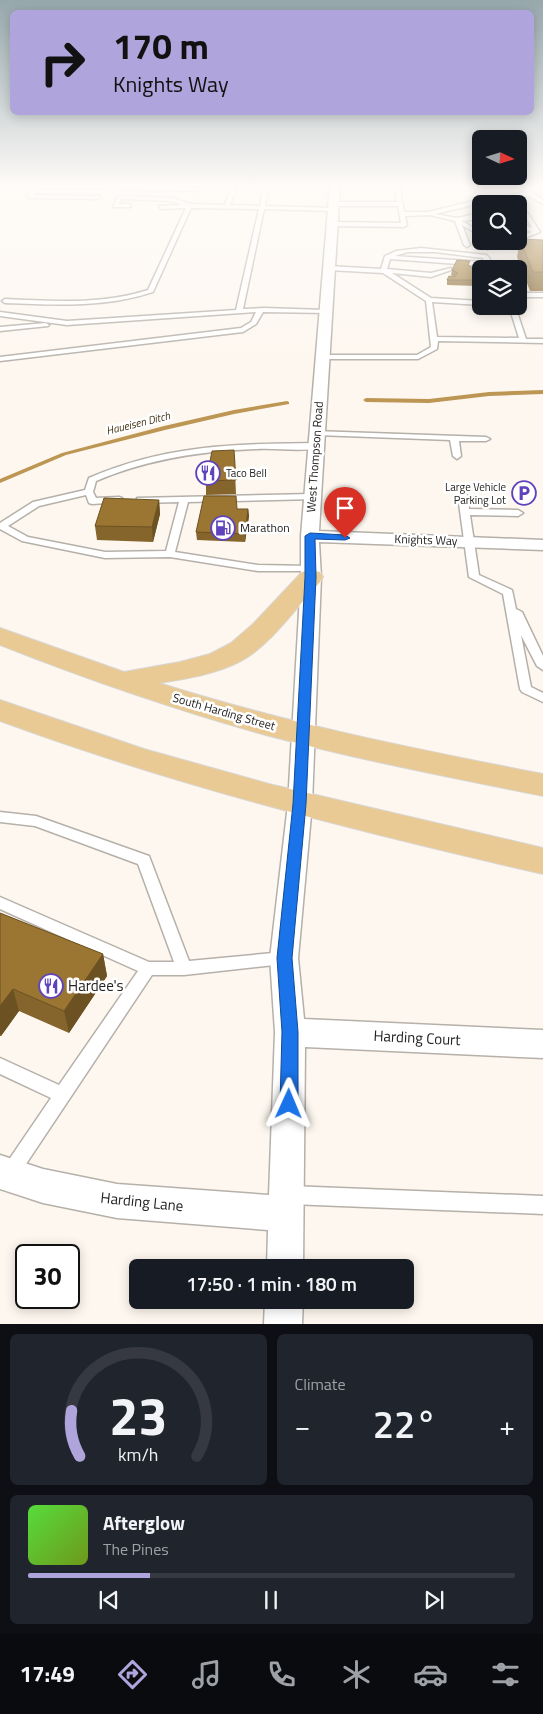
<!DOCTYPE html>
<meta charset="utf-8">
<style>
:root{--surface:#171b24;--page:#20242c;--text:#f1f3f6;--muted:#9ea1a6;--line:#363941;--accent:#afa4dc}
body{margin:0;font-family:"Titillium Web",sans-serif;background:var(--page);color:var(--text);height:100vh;display:flex;flex-direction:column;font-size:19px;white-space:nowrap}
*{box-sizing:border-box;margin:0}
p{font-size:16px;color:var(--muted)}
.icon{flex:none;width:28px;height:28px;fill:none;stroke:currentColor;stroke-width:2;stroke-linecap:round;stroke-linejoin:round}
.map{position:relative;height:1324px;overflow:hidden}
.drawer{display:flex;flex-direction:column;gap:10px;padding:10px;background:#0d0f14;flex:1}
.drawer>*{flex:none}
.banner{position:absolute;left:10px;top:10px;width:524px;height:105px;border-radius:8px;box-shadow:0 2px 12px #0003;background:#afa4dc;color:#111;overflow:hidden}
.needle{width:32px;rotate:94deg}
.buttons{position:absolute;left:472px;top:130px;display:grid;gap:10px}
.buttons a{display:grid;place-items:center;width:55px;height:55px;border-radius:8px;background:var(--surface);box-shadow:0 2px 12px #0003;font-size:25px}
.speed{position:absolute;left:15px;top:1244px;display:flex;gap:10px;font-size:25px;font-weight:700;text-align:center}
.speed>*{display:grid;place-content:center;width:65px;height:65px;border-radius:50%;background:var(--surface);box-shadow:0 2px 12px #0003;line-height:1}
.speed .limit{border:2px solid #111;border-radius:8px;background:#fff;color:#111}
.pin{position:absolute;display:grid;place-items:center;width:42px;height:42px;color:#fff;margin:-51px -21px;border-radius:50% 50% 50% 0;rotate:-45deg;box-shadow:0 0 5px #0007}
.pin .icon{rotate:45deg}
.me{position:absolute;width:55px;margin:-28px;rotate:1deg;stroke-linejoin:round;filter:drop-shadow(0 0 4px #0008)}
.turn{display:flex;align-items:center;gap:18px;height:105px;padding:0 20px;font-size:22px}
.turn .icon{width:65px;height:65px;stroke-width:2.5}
.turn b{display:block;font-size:35px;line-height:42px}
.big{font-size:38px;font-weight:600;line-height:1.1}
.drawer .tile{flex:1;display:flex;flex-direction:column;justify-content:center;gap:8px;min-width:0;padding:0 18px;border-radius:8px;background:var(--page)}
.drawer .dial{align-items:center;gap:0}
.dial svg{height:130px;overflow:visible;fill:none;stroke:var(--line);stroke-width:7;stroke-linecap:round;text-anchor:middle}
.dial text{fill:var(--text);stroke:none}
.song{display:flex;align-items:center;gap:15px}
.cover{width:60px;height:60px;border-radius:8px;background:linear-gradient(135deg,hsl(110 70% 55%),hsl(80 70% 35%))}
.played{height:5px;border-radius:2px;background:linear-gradient(90deg,var(--accent) 25%,var(--line) 25%)}
.keys{display:flex;justify-content:space-around;direction:ltr}
.heat{display:flex;justify-content:space-between;align-items:center;font-size:28px;direction:ltr}
.drawer .tiles{flex:1;display:grid;gap:10px;grid-template-columns:1fr 1fr}
.tile:last-child{grid-column:span 2}
.trip{position:absolute;left:129px;top:1259px;width:285px;height:50px;border-radius:8px;background:var(--surface);box-shadow:0 2px 12px #0003;font-weight:600;line-height:50px;text-align:center}
.tab-bar{display:flex;height:80px;justify-content:space-around;align-items:center;background:#090b0e;color:var(--muted)}
.tab-bar .icon{width:35px;height:35px}
.tab-bar .on{color:var(--accent)}
.tab-bar b{font-size:22px;color:var(--text)}
.map>svg:first-child{display:block}
.lines{fill:none;stroke-linecap:round;stroke-linejoin:round}
.stream{fill:#be9654;fill-rule:evenodd}
.service-casing{stroke:#b5b0a9;stroke-width:3}
.minor-casing{stroke:#b5b0a9;stroke-width:3}
.primary-casing{stroke:#d8d7d7;stroke-width:2}
.service{fill:#fff;fill-rule:evenodd}
.minor{fill:#fff;fill-rule:evenodd}
.primary{fill:#e9ca94;fill-rule:evenodd}
.wall{fill:#85652b}
.shaded-wall{fill:#6c5223}
.building{fill:#9b7532;stroke:#6c5223}
.route{fill:#1a73e8;stroke:#114b97}
.labels{text-anchor:middle;stroke-width:5;stroke-linejoin:round;paint-order:stroke}
.far-water-label{font-size:11px;font-style:italic;fill:#473518;stroke:#fff}
.far-poi-label{font-size:11px;fill:#242220;stroke:#fff;text-anchor:start}
.street-label{font-size:12px;fill:#242220;stroke:#fff}
.poi-label{font-size:12px;fill:#242220;stroke:#fff;text-anchor:start}
.near-poi-label{font-size:15px;fill:#242220;stroke:#fff;text-anchor:start}
.near-street-label{font-size:15px;fill:#242220;stroke:#fff}
</style>
<div class="map">
<svg width="543" height="1324" viewBox="0 0 543 1324">
<rect width="100%" height="100%" fill="#fdf7ef"/>
<g class="lines">
<!-- stream -->
<path class="stream" d="M543,390V394L489,396L429,403L366,402L363,400L366,398L429,399L489,392Z
M287,401L289,402V404L234,414L165,430L66,455L0,483V479L62,453L164,426L234,410Z"/>
<!-- service casing -->
<g class="service-casing">
<path id="service" d="M202,185H207L203,191L40,188L34,195L100,196L98,199L30,198L27,196L37,185L201,188Z
M232,185H237L230,205L260,206L264,185H269L265,206L335,208L333,211L264,209L243,309L264,308L326,310L328,311V313L263,312L256,324L243,332L0,361V357L241,328L251,322L256,312L67,325L0,316V312L67,321L236,310L259,209L191,208L153,292C104,308 56,305 5,303L2,301L5,299C54,301 101,305 148,290L186,208L161,209L159,206L181,205L172,201L122,199L118,204H129L131,207H113L118,196L173,198L190,204L225,205Z
M394,185H399L404,212H428L494,196L525,193L514,185C524,185 534,194 543,200V204L529,196L494,200L435,214L457,218L481,213V219L462,221L479,231L474,232L462,225L470,245L467,247L464,245L455,221L430,215L405,216L407,225L404,227L331,226L328,224L331,222L401,223L398,206H334L331,204L334,202H397Z
M523,212H527L540,232L519,240V236L532,232L519,227V223L532,228Z
M499,241H509L487,249L484,247Z
M421,248L486,255C491,257 491,265 492,269H486L485,266L390,259L387,269L431,273L451,268V270L431,277L392,273L431,298L481,301V305L432,302L437,337L519,338L509,306H515L526,339H543V343L438,341L437,349L418,359H320L319,357L323,355H417L431,347L426,301L383,273L329,270L326,268L329,266L381,269L385,256L396,251ZM408,252H435L483,258L484,262L395,256Z
M472,267L481,272V277L470,270L469,269Z
M519,293H543V297H519Z
M46,323L49,325L48,326L0,331V327Z
M314,431L486,437L490,439L486,441H459L461,456L457,459L453,456L450,440L317,435L313,433Z
M316,443L320,446L319,448C300,452 277,448 257,449C201,451 148,459 96,481L93,492L96,498L119,497L122,498V502L92,504L89,503L86,495L39,506L8,526L28,537L105,552L166,551L179,502L140,503L137,502V498L312,494L317,497L315,499L188,502L175,552L258,565L310,566L314,567L315,569L314,571H258L170,557L105,558L22,541L0,529V523L33,502L85,490L89,478C165,445 234,444 316,443Z
M463,493L468,496L469,509L518,510L523,513L518,516L470,515L479,575L512,590L516,609L522,612L543,656V670L537,666L521,635L531,687L543,693V702L522,692L520,689L503,594L469,577L458,496Z
M0,812L36,816L149,856L189,961L284,952L289,953L292,958L289,963L284,964L184,975H152L16,1179L10,1182L4,1179L1,1173L4,1167L51,1098L0,1074V1058L59,1085L138,971L0,909V897L149,962H174L138,864L35,826L0,822Z
M290,1186L543,1196V1214L290,1204L284,1201L281,1195L284,1189Z"/>
</g>
<!-- minor casing -->
<g class="minor-casing">
<path id="minor" d="M330,185H340L319,531L543,540V550L319,542L321,577L312,804L298,958L304,1019L543,1030V1058L305,1047L303,1268H267L268,1230L117,1218L43,1203L0,1189V1155L43,1169L117,1184L269,1195L275,1032L270,958L288,804L301,577V536Z
M265,1300H303L302,1324H264Z"/>
</g>
<!-- primary casing -->
<g class="primary-casing">
<path id="primary" d="M311,570L320,572L323,577L320,582C295,608 273,643 241,661C217,674 186,679 159,683C285,723 414,749 543,774V796C449,777 355,759 262,734C173,709 86,679 0,645V628L124,672L180,662L210,654L231,643L253,624L302,572Z
M0,700L144,749L269,784L543,848V874C359,832 177,786 0,721Z"/>
</g>
<!-- service -->
<use href="#service" class="service"/>
<!-- minor -->
<use href="#minor" class="minor"/>
<!-- primary -->
<use href="#primary" class="primary"/>
</g>
<!-- wall -->
<path class="wall" d="M520,239L543,240V291H530L517,257Z
M469,265L478,280L477,286L447,285V280L453,277L451,275L452,270Z
M234,450L236,494L206,495V481Z
M159,500L160,514L153,542L97,540L95,526Z
M237,509H248L249,516L245,542L197,540L196,532Z
M0,913L103,954L107,976L69,1033L19,1011L1,1036H0Z"/>
<!-- shaded-wall -->
<path class="shaded-wall" d="M159,500L160,514L153,542L152,527Z
M248,509L249,516L245,542V534Z
M103,954L107,976L69,1033L64,1011Z
M13,989L19,1011L1,1036L0,1033V1006Z"/>
<!-- building -->
<path class="building" d="M520,239L543,240V272H533Z
M457,260L470,261L468,265L474,269L478,280H447L449,276L454,277L458,273L452,270Z
M234,450L236,480L206,481L212,451Z
M204,496H236L237,509H248L245,534L196,532Z
M104,498L159,500L152,527L95,526Z
M0,913L103,954L64,1011L13,989L0,1006Z"/>
<!-- sky -->
<linearGradient id="sky" x2="0" y2="1"><stop stop-color="#97a8ad"/><stop offset="0.5" stop-color="#fefbf8"/><stop offset="1" stop-color="#fefbf8" stop-opacity="0"/></linearGradient>
<rect width="543" height="371" fill="url(#sky)"/>
<!-- route -->
<path class="route" d="M310,533L345,535L350,538L345,540L315,539L316,577L306,804L292,958L298,1032V1104L295,1110L289,1113L283,1110L280,1104L282,1032L277,958L293,804L305,577V536Z"/>
<!-- icons -->
<defs>
<g id="restaurant-ring" transform="scale(1.25)"><circle r="9.5" fill="#fff" stroke="#5f43bc" stroke-width="1.5"/><path d="M-5-6h1v4h1v-4h1v4h1v-4h1v5L-1.5 .5V6h-2V.5L-5-1ZM5-6V6H3V1.5H1.5Q1.5-4 5-6Z" fill="#5f43bc"/></g>
<g id="parking-ring" transform="scale(1.25)"><circle r="9.5" fill="#fff" stroke="#5f43bc" stroke-width="1.5"/><path d="M-3.5-5.5H1a3.5 3.5 0 0 1 0 7H-1V5.5H-3.5ZM-1-3.4V-.6H.8a1.4 1.4 0 0 0 0-2.8Z" fill="#5f43bc"/></g>
<g id="fuel-ring" transform="scale(1.25)"><circle r="9.5" fill="#fff" stroke="#5f43bc" stroke-width="1.5"/><path d="M-5.5-6h7V0h2V4h1.3V-2.5L3-4.5l.8-.8L6-3V5H2.5V1h-1V6h-7ZM-4.2-4.7v3.2H.2V-4.7Z" fill="#5f43bc"/></g>
</defs>
<g fill-rule="evenodd">
<use href="#restaurant-ring" x="208" y="473"/>
<use href="#parking-ring" x="524" y="493"/>
<use href="#fuel-ring" x="223" y="528"/>
<use href="#restaurant-ring" x="51" y="986"/>
</g>
<g class="labels">
<!-- far-water labels -->
<g class="far-water-label">
<text transform="translate(138 423) rotate(-14)" y="4">Haueisen Ditch</text>
</g>
<!-- far-poi labels -->
<g class="far-poi-label">
<text x="226" y="477">Taco Bell</text>
<text x="506" y="491" text-anchor="end">Large Vehicle<tspan x="506" dy="13">Parking Lot</tspan></text>
</g>
<!-- street labels -->
<g class="street-label">
<text transform="translate(315 457) rotate(-86)" y="4">West Thompson Road</text>
<text transform="translate(426 540) rotate(2)" y="4">Knights Way</text>
<text transform="translate(224 712) rotate(16)" y="4">South Harding Street</text>
</g>
<!-- poi labels -->
<g class="poi-label">
<text x="240" y="532">Marathon</text>
</g>
<!-- near-poi labels -->
<g class="near-poi-label">
<text x="68" y="991">Hardee's</text>
</g>
<!-- near-street labels -->
<g class="near-street-label">
<text transform="translate(417 1038) rotate(3)" y="5">Harding Court</text>
<text transform="translate(142 1202) rotate(6)" y="5">Harding Lane</text>
</g>
</g>
</svg>
<div class="buttons">
<a><svg class="needle" viewBox="-14 -14 28 28"><path d="M0-13l5 13h-10z" fill="#e53935"/><path d="M0 13l5-13h-10z" fill="#9ea1a6"/></svg></a>
<a><svg class="icon" aria-label="search" viewBox="0 0 24 24"><circle cx="10" cy="10" r="6"/><path d="M15 15l6 6"/></svg></a>
<a><svg class="icon" aria-label="layers" viewBox="0 0 24 24"><path d="M12 4l9 5-9 5-9-5zM3 14l9 5 9-5"/></svg></a>
</div>
<div class="speed"><div class="limit">30</div></div>
<div class="pin" style="left:345px;top:538px;background:#d93025"><svg class="icon" aria-label="arrive" viewBox="0 0 24 24"><path d="M6 21V4h12l-3 4 3 4H6"/></svg></div>
<svg class="me" style="left:289px;top:1104px" viewBox="-20 -20 40 40"><path d="M0-17L14 15 0 8-14 15z" fill="#1a73e8" stroke="#fff" stroke-width="4"/></svg>
<div class="trip">17:50 · 1 min · 180 m</div>
<div class="banner">
<div class="turn"><svg class="icon" aria-label="right" viewBox="0 0 24 24"><path d="M7 20v-9h11M14 6l5 5-5 5"/></svg><div><b>170 m</b>Knights Way</div></div>
</div>
</div>
<section class="drawer">
<div class="tiles">
<div class="tile dial"><svg viewBox="0 0 100 80">
<path d="M14 69A42 42 0 1 1 86 69"/>
<path d="M14 69A42 42 0 0 1 9 41" stroke="#afa4dc"/>
<text x="50" y="56" font-size="32" font-weight="700">23</text>
<text x="50" y="72" font-size="11">km/h</text>
</svg></div>
<div class="tile"><p>Climate</p>
<div class="heat"><a>−</a><b class="big">22°</b><a>+</a></div>
</div>
<div class="tile">
<div class="song"><i class="cover"></i><div><b>Afterglow</b><p>The Pines</p></div></div>
<div class="played"></div>
<div class="keys"><svg class="icon" aria-label="previous" viewBox="0 0 24 24"><path d="M18 5L8 12l10 7zM5 5v14"/></svg><svg class="icon" aria-label="pause" viewBox="0 0 24 24"><path d="M8 5v14M16 5v14"/></svg><svg class="icon" aria-label="next" viewBox="0 0 24 24"><path d="M6 5l10 7-10 7zM19 5v14"/></svg></div>
</div>
</div>
</section>
<nav class="tab-bar">
<b>17:49</b>
<svg class="icon on" aria-label="directions" viewBox="0 0 24 24"><path d="M12 3l9 9-9 9-9-9zM9 14v-3h6M13 9l2 2-2 2"/></svg>
<svg class="icon" aria-label="music" viewBox="0 0 24 24"><path d="M9 18V5l10-2v13"/><circle cx="6" cy="18" r="3"/><circle cx="16" cy="16" r="3"/></svg>
<svg class="icon" aria-label="phone" viewBox="0 0 24 24"><path d="M5 4h4l2 5-3 2q2 4 5 5l2-3 5 2v4C11 20 4 13 5 4z"/></svg>
<svg class="icon" aria-label="climate" viewBox="0 0 24 24"><path d="M12 3v18M4 7l16 10M4 17L20 7"/></svg>
<svg class="icon" aria-label="car" viewBox="0 0 24 24"><path d="M5 17H2v-5l4-1 3-4h7l3 4 3 1v5h-3M9 17h6M6 11h13"/><circle cx="7" cy="17" r="2"/><circle cx="17" cy="17" r="2"/></svg>
<svg class="icon" aria-label="filters" viewBox="0 0 24 24"><path d="M4 7h16M4 17h16"/><circle cx="9" cy="7" r="2"/><circle cx="15" cy="17" r="2"/></svg>
</nav>
